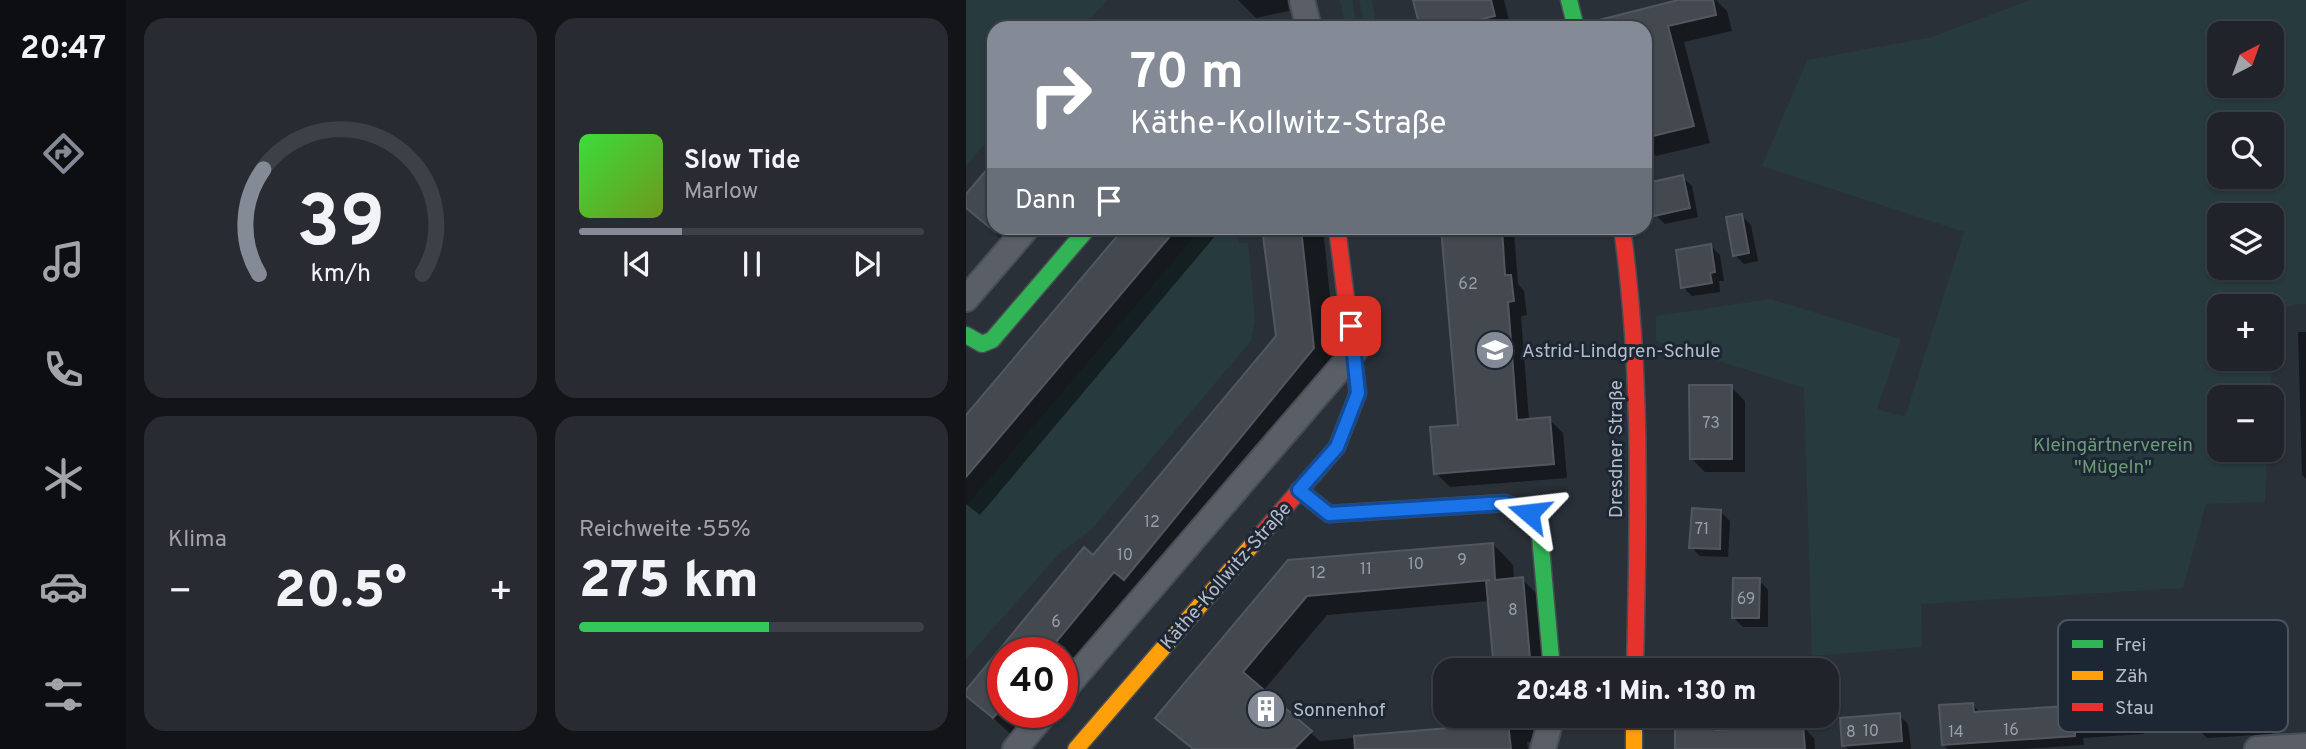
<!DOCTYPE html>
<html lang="de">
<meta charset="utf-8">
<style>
:root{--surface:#20242a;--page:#282c32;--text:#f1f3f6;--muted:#a2a4a8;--line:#3d4147;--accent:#848b96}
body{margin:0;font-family:Overpass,sans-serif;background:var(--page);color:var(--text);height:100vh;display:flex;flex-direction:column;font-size:26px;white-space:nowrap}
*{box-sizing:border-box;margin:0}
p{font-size:23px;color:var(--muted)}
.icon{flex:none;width:38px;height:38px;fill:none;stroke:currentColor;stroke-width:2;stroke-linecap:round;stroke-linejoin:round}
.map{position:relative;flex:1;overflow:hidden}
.side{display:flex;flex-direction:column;gap:18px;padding:18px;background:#121417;width:840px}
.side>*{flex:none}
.guide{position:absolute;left:21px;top:21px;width:665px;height:214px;border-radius:21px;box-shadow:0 2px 5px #0004,0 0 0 2px var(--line);background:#848b96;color:#fff;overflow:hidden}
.needle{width:46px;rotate:41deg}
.tools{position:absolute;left:1241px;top:21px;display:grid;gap:14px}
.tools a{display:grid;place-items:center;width:77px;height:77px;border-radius:14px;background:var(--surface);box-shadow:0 2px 5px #0004,0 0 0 2px var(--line);font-size:35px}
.speed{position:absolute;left:21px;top:637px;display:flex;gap:14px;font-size:35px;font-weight:700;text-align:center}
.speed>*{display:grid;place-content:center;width:91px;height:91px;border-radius:50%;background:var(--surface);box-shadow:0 2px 5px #0004,0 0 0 2px var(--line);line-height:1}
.speed .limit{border:10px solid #d22;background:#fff;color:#111}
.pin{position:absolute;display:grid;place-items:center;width:60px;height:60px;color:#fff;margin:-30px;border-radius:14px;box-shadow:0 4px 10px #0006}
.me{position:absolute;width:77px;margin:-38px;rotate:287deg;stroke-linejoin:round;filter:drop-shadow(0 0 5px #0008)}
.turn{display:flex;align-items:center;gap:24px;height:147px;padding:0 28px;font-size:32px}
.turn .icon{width:91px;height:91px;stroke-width:2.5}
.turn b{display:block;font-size:49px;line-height:60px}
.then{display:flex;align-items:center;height:66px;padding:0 28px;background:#0003;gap:14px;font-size:26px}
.big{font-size:52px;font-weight:800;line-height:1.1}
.side .tile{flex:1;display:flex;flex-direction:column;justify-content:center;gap:10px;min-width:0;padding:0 24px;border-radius:21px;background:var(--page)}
.side .dial{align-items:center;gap:0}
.dial svg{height:182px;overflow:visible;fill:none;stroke:var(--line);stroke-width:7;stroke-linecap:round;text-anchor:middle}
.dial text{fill:var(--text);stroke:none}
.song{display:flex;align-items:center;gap:21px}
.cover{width:84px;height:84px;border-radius:10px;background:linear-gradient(135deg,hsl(120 70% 55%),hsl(80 70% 35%))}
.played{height:7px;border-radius:4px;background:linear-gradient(90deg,var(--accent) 30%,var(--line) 30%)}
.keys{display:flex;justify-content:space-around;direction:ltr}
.heat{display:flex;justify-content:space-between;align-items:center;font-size:38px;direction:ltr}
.charge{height:10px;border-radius:5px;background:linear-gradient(90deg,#34c759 55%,var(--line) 0)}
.side .tiles{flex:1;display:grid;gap:18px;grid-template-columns:repeat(2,1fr)}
.trip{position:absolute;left:467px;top:658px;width:406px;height:70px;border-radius:21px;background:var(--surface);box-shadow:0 2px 5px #0004,0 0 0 2px var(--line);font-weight:800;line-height:70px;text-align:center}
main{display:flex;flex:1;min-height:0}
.menu{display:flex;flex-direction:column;width:126px;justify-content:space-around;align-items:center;background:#0d0e11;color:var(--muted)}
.menu .icon{width:49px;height:49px}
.menu .selected{color:var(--accent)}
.menu b{font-size:32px;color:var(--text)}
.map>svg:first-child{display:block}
.green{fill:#273a3e;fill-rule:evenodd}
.shadow{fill:#0007}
.building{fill:#444950;stroke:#52575f;stroke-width:2}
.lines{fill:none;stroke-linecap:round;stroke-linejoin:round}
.street-casing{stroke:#484c53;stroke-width:28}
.fast-casing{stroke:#484c53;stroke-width:19}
.slow-casing{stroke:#484c53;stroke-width:19}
.jam-casing{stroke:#484c53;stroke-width:19}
.street{stroke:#5a5e66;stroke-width:24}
.fast{stroke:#30b455;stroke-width:16}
.slow{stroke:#ff9f0a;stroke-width:16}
.jam{stroke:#e5322d;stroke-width:16}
.route-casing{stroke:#114b97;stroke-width:18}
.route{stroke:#1a73e8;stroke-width:12}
.labels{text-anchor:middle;stroke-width:6;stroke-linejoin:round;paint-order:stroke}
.number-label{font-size:16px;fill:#989fab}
.poi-label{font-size:19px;fill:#b4bcc9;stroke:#1d2633;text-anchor:start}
.park-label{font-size:19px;fill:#6b9a76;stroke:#1d2633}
.street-label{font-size:19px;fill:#b4bcc9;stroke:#1d2633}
.key{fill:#1d2633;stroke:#4a5360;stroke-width:2}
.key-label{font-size:19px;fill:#b4bcc9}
</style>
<main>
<nav class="menu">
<b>20:47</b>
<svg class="icon selected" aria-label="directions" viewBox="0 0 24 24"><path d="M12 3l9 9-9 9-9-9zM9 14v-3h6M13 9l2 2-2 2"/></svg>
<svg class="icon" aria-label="music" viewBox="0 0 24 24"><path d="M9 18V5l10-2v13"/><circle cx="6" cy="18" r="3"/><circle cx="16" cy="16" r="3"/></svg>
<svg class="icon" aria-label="phone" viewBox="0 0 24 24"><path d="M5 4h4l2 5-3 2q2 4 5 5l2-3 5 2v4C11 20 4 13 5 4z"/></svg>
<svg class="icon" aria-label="climate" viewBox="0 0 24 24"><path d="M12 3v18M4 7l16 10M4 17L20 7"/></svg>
<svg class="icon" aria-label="car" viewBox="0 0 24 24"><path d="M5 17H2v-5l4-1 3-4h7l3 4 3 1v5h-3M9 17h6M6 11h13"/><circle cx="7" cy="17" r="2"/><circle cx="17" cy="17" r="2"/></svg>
<svg class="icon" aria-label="filters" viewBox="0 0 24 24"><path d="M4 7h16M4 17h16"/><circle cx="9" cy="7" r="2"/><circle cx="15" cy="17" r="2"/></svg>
</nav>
<section class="side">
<div class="tiles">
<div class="tile dial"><svg viewBox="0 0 100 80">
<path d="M14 69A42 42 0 1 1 86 69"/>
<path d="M14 69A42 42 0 0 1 16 23" stroke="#848b96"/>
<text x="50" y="56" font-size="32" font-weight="700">39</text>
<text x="50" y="72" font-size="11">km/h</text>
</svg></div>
<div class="tile">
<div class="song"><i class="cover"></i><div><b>Slow Tide</b><p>Marlow</p></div></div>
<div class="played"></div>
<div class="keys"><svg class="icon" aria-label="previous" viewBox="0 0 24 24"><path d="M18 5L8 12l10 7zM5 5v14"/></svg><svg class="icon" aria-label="pause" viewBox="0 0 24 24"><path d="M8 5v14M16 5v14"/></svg><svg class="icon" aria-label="next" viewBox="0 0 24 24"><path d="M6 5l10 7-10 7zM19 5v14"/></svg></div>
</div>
<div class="tile"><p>Klima</p>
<div class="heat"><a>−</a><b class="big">20.5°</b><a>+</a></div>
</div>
<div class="tile"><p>Reichweite · 55%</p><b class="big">275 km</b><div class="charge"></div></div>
</div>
</section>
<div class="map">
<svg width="1340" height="749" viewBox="0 0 1340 749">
<rect width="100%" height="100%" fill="#2a3038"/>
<!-- green -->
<path class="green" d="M0,0H141L117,28H28V133L0,166Z
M374,0H386L391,28H380Z
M393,0H406L411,28H399Z
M1064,0H1340V304H1330L1312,311L1303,397H1253V450H1301L1299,502L1240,504L1217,588L955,604L956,647L846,656L838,388L690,341V316L805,299L935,339L911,409L939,417L998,232L796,166L841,60L966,37ZM1253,33H1306V86H1253ZM1253,124H1306V177H1253ZM1253,215H1306V268H1253ZM1253,306H1306V359H1253Z
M235,228H272L273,243L282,242L289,320L285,341L126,529L93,554L0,659V506Z"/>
<!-- shadow -->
<path class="shadow" d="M272,0H321L323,11L290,18Z
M448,0H538L545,28H455Z
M720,0H750L761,11L766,31L718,42L744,143L690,156L679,145V28H634Z
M28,163V228H69L49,251L0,207V197Z
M716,177L726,186L732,217L699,224L690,215Z
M776,216L785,225L792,261L778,264L769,255Z
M161,228L255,229L14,515L0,504V418Z
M298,228H357L372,374L96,689V653H37V712H77L53,742L0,693L118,550L127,557L312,337Z
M477,228H544L548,232L552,284L558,291L561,315L555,316L563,420L583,419L597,433L601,478L484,487L470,473L494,426Z
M745,246L754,255L758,281H753L754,292L726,296L717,287Z
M1332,332H1340V479L1336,475Z
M765,387L779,401V472H739L725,458Z
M754,511L764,521L762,557L734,556L725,547Z
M527,544L547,565L548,580L556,579L576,599L582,670H530L523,601L361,615L297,691L354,741L537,725L534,716H586L588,740L561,742L562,749H225L191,718L323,561Z
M793,580L802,590V627H777L768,618Z
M1166,681L1175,691L1178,734L1117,738L1118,745L1058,749H982L977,745L1007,705L1015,714L1136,706Z
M1290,685L1304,699L1306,734L1241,738L1227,724Z
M933,715L942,724L945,749H882L878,745Z
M710,716H761L762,731L837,727L848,738L849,749H710Z"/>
<!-- building -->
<path class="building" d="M447,0H525L529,16L479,28H454Z
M712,0H747L750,15L702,26L728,126L679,138V28H630L629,21Z
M28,161V231L0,208V194Z
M717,175L724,208L688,216L681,183Z
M776,214L783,253L767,256L760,217Z
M158,228H211L0,477V415Z
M296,228H335L348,348L158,580L148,572L81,653H37V707L27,718L0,696V690L118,547L127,555L310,336Z
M475,228H536L539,275H545L548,301L542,302L551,420L584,417L588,464L468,474L464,427L492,425Z
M745,244L749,272L744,273L746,283L715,288L710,250Z
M723,385H766V459H724Z
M726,508L755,510L754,549L723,548Z
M527,543L529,580L557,577L565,670H528L520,581L524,580L341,596L277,672L346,731L328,749H227L189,718L322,560Z
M767,578H794L793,618H766Z
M1167,680L1169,726L1109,729V736L976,745L973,705L1007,703L1008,712L1134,704L1133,681Z
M934,713L936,741L876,746L874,718Z
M709,716H750V730L837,725L839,749H709Z
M542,723L545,749H389L388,736Z"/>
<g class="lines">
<!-- street casing -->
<g class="street-casing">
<path id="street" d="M336,0L343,28
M0,299L61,228
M96,692L389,351
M49,749L80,712
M577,749L586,716
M1291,749L1340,746"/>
</g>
<!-- fast casing -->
<g class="fast-casing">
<path id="fast" d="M603,0L610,28
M0,335L16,344L26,340L122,228
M333,490L363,514L539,503L563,513L574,536L586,670"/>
</g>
<!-- slow casing -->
<g class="slow-casing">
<path id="slow" d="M668,716V749
M110,749L287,544"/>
</g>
<!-- jam casing -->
<g class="jam-casing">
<path id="jam" d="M656,228C677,375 672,522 669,670
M287,544L371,447L392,393L371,228"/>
</g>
<!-- street -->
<use href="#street" class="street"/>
<!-- fast -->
<use href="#fast" class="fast"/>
<!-- slow -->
<use href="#slow" class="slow"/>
<!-- jam -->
<use href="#jam" class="jam"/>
</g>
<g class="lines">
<!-- route casing -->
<g class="route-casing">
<path id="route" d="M385,326L392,393L371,447L333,490L363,514L539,503L563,513"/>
</g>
<!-- route -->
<use href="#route" class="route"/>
</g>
<!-- icons -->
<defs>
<g id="school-disc" transform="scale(2.0125)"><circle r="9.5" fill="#848b96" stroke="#1d2633"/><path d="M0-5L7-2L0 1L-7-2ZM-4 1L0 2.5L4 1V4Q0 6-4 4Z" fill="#fff"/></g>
<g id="building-disc" transform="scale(2.0125)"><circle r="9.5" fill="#848b96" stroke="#1d2633"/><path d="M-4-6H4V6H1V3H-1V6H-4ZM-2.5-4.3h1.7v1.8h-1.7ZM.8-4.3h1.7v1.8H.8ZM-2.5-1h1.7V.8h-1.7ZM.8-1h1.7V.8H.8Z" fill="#fff"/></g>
</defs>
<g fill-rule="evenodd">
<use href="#school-disc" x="529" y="350"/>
<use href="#building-disc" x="300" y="709"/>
</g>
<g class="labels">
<!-- number labels -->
<g class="number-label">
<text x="502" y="289">62</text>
<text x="745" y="428">73</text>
<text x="186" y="527">12</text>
<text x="736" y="534">71</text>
<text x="159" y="560">10</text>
<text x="496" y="565">9</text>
<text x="450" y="569">10</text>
<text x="400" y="574">11</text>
<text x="352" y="578">12</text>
<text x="780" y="604">69</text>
<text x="547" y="615">8</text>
<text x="90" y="627">6</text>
<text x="1045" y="735">16</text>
<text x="905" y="736">10</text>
<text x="885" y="737">8</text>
<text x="990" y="737">14</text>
</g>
<!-- poi labels -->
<g class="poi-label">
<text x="556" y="357">Astrid-Lindgren-Schule</text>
<text x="327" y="716">Sonnenhof</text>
</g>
<!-- park labels -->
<g class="park-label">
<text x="1147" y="451">Kleingärtnerverein<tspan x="1147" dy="22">"Mügeln"</tspan></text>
</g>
<!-- street labels -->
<g class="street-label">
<text transform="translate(649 449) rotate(-90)" y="7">Dresdner Straße</text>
<text transform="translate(259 575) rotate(-49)" y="7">Käthe-Kollwitz-Straße</text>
</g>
</g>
<!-- legend -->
<rect x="1092" y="620" width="230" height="112" rx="10" class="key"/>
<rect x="1106" y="640" width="31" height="8" fill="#30b455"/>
<rect x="1106" y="671" width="31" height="9" fill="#ff9f0a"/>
<rect x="1106" y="703" width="31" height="8" fill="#e5322d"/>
<g class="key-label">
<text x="1149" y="651">Frei</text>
<text x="1149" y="682">Zäh</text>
<text x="1149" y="714">Stau</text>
</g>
</svg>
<div class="tools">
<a><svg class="needle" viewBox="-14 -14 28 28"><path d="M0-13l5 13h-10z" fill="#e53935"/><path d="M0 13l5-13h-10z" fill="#a2a4a8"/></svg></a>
<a><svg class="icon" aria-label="search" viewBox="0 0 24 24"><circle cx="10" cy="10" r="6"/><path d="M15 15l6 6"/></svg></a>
<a><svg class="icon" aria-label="layers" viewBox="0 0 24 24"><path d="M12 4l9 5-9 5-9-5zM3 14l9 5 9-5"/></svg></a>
<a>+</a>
<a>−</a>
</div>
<div class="speed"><div class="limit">40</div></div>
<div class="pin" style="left:385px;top:326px;background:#d93025"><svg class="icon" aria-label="arrive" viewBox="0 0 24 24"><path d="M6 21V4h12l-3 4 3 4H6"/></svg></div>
<svg class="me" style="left:563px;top:513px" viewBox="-20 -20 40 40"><path d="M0-17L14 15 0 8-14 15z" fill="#1a73e8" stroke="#fff" stroke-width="4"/></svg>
<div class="trip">20:48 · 1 Min. · 130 m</div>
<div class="guide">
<div class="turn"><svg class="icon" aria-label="right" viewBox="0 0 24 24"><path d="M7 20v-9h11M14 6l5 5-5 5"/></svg><div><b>70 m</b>Käthe-Kollwitz-Straße</div></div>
<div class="then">Dann<svg class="icon" aria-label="arrive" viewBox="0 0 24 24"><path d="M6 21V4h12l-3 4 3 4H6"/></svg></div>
</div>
</div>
</main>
